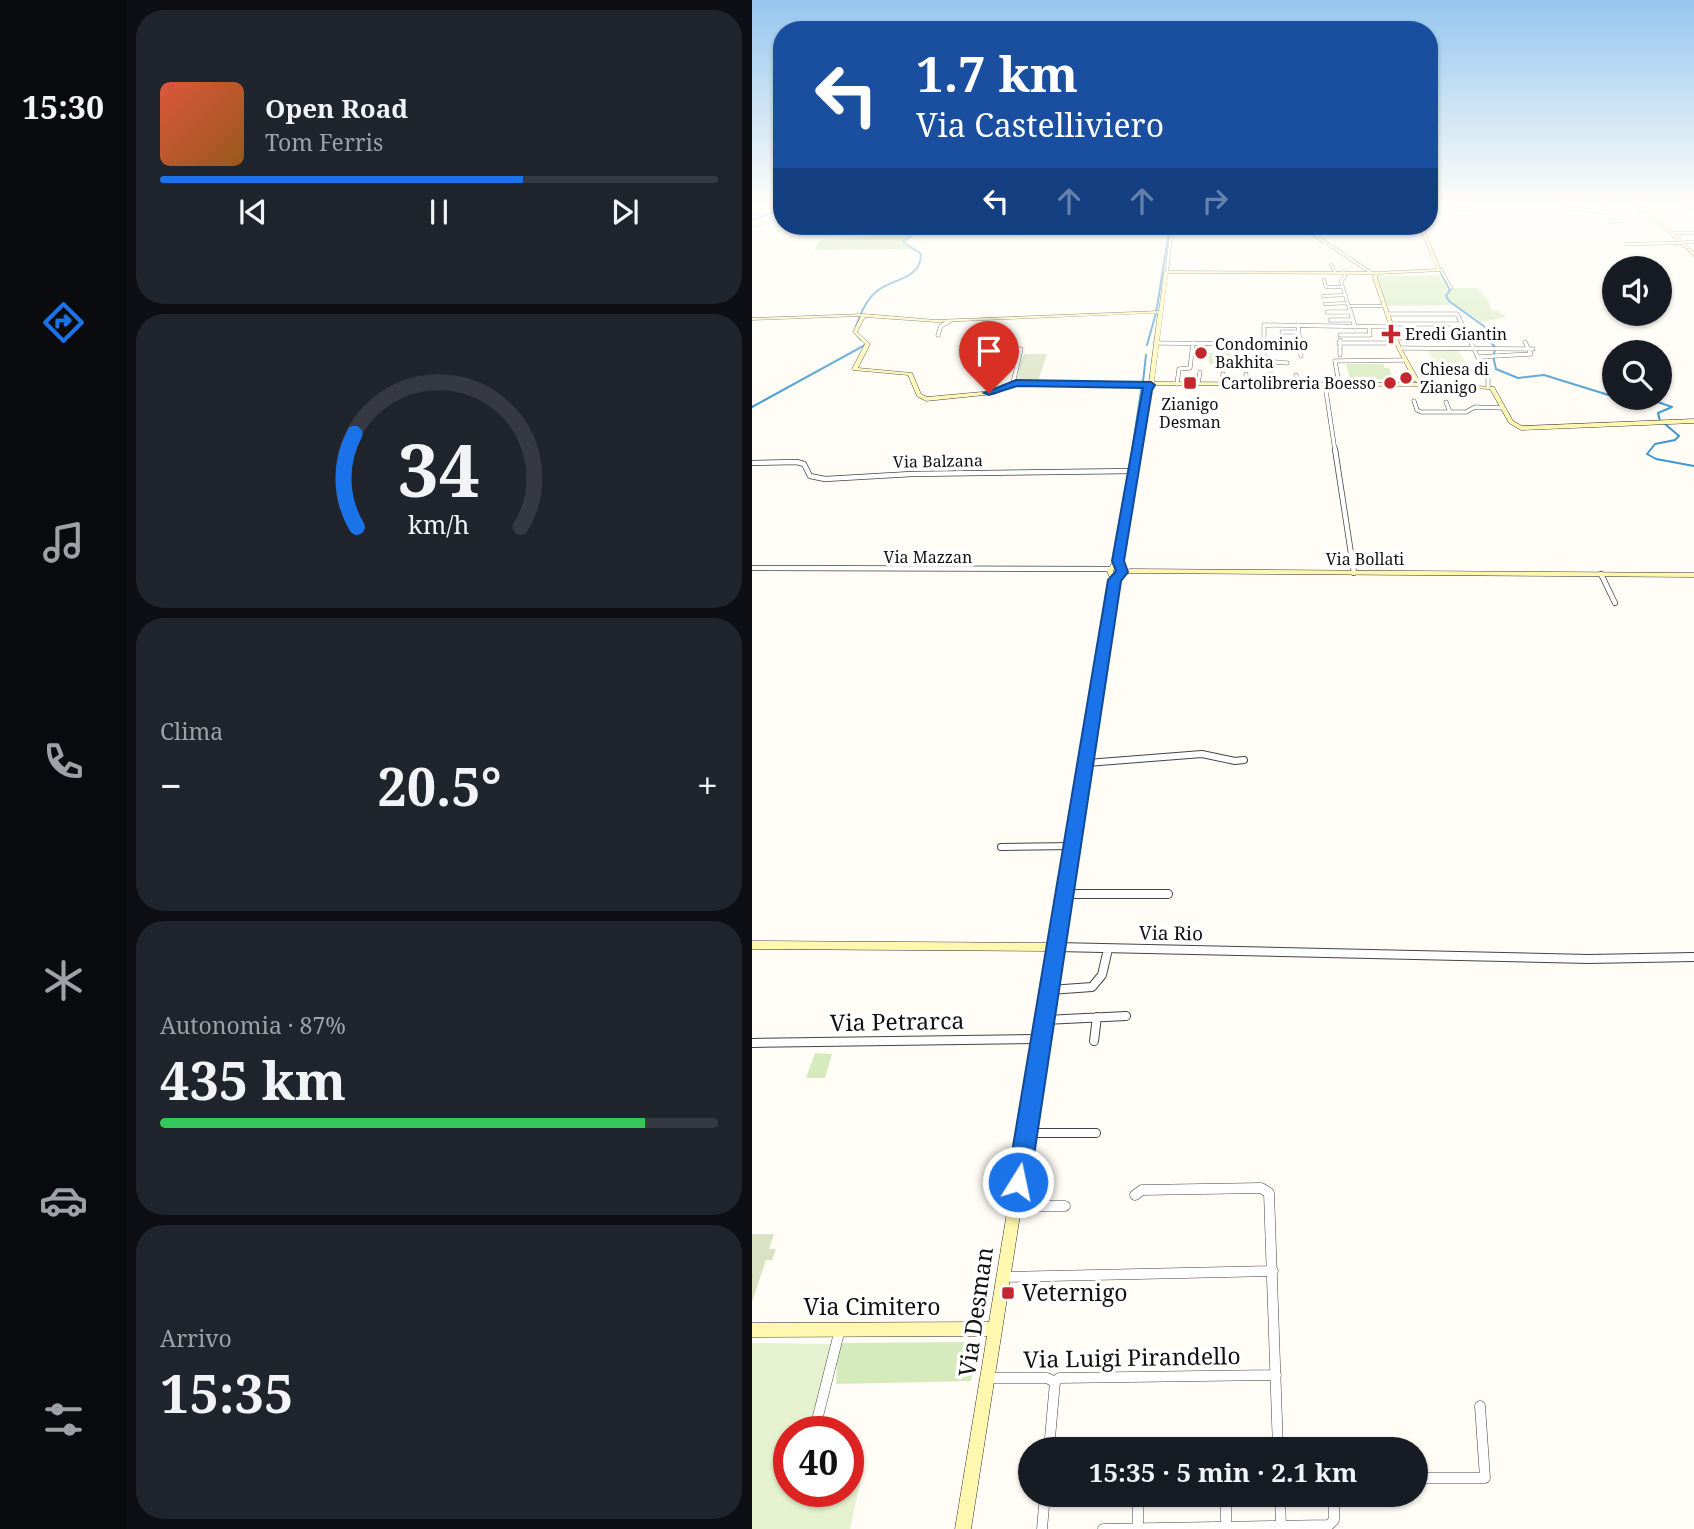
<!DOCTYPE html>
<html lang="it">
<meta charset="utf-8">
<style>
:root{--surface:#171b24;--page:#20242c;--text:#f1f3f6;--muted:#9ea1a6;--line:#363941;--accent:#1a73e8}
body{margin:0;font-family:"Noto Serif",serif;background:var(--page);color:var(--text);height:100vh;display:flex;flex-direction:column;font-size:26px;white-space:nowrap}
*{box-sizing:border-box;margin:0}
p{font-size:23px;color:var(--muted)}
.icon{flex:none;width:38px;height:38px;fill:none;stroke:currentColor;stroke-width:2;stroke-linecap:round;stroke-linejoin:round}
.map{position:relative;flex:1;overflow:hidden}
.drawer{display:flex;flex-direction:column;gap:10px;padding:10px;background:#0d0f14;width:626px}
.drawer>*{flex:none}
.guide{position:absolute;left:21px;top:21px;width:665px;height:214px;border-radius:28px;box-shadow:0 2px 5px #0004;background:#1a4fa0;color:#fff;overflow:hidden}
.tools{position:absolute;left:850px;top:256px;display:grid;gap:14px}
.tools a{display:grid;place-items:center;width:70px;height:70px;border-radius:50%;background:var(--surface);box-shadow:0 2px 5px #0004;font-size:35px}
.speed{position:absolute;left:21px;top:1416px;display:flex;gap:14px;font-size:35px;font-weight:700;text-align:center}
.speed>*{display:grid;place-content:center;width:91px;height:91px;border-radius:50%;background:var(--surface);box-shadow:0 2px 5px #0004;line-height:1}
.speed .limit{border:10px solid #d22;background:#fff;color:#111}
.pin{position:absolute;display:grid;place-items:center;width:60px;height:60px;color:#fff;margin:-72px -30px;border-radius:50% 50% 50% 0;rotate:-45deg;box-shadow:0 0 7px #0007}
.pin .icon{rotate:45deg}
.me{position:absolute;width:77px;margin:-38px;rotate:10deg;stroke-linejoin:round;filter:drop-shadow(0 0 5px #0008)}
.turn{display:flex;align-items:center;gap:24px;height:147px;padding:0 28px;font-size:32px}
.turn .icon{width:91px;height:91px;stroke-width:2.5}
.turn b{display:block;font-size:49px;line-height:60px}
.lanes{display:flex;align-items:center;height:66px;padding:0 28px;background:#0003;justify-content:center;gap:35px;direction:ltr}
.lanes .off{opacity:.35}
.big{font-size:52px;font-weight:700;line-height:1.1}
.drawer .tile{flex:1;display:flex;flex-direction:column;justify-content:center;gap:10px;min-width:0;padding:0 24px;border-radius:28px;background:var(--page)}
.drawer .dial{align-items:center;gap:0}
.dial svg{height:182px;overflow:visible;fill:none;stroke:var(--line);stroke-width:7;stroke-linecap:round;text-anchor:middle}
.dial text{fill:var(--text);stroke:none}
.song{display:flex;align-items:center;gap:21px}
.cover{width:84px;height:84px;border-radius:10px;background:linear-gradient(135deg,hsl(10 70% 55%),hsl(30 70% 35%))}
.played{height:7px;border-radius:4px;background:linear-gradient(90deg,var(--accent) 65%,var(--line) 65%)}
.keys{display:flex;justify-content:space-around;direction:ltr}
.heat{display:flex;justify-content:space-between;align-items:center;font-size:38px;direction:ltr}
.charge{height:10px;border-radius:5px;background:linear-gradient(90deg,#34c759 87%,var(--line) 0)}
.trip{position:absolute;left:266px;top:1437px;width:410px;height:70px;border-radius:35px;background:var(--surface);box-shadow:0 2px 5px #0004;font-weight:700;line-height:70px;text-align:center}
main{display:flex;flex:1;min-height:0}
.tab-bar{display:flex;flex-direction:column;width:126px;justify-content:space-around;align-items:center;background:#090b0e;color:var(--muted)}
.tab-bar .icon{width:49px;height:49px}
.tab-bar .active{color:var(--accent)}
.tab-bar b{font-size:32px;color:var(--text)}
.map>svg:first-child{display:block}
.green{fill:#d5ebbd}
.forest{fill:#b9dc9c}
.cemetery{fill:#d9e3c4}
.pitch{fill:#e6f2cf}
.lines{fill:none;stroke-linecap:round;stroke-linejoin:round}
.stream-far1{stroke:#3f96cf;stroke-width:2}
.stream{stroke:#3f96cf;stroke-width:2.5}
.canal{stroke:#b9e0f7;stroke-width:2.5}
.street-far5-casing{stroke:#444;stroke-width:3.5}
.street-far4-casing{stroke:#444;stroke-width:4.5}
.street-far3-casing{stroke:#444;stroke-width:6}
.street-far2-casing{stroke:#444;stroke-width:8}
.street-far1-casing{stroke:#444;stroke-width:10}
.street-casing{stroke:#444;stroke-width:11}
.secondary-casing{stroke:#333;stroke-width:1}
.street-far5{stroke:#fff;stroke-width:2.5}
.street-far4{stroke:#fff;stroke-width:3.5}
.street-far3{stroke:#fff;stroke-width:4.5}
.street-far2{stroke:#fff;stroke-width:6}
.street-far1{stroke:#fff;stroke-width:8}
.street{stroke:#fff;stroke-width:10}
.secondary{fill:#fff6b0;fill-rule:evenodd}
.route{fill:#1a73e8;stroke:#114b97;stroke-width:2}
.poi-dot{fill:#c4262e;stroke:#fff;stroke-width:2.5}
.labels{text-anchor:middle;stroke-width:7;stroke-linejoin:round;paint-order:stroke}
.far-poi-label{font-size:16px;fill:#111;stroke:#fff;text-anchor:start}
.far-street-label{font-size:16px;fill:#111;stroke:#fff}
.street-label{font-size:19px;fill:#111;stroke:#fff}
.near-street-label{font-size:23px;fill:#111;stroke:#fff}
.near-poi-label{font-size:23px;fill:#111;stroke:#fff;text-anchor:start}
</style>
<main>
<nav class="tab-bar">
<b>15:30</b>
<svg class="icon active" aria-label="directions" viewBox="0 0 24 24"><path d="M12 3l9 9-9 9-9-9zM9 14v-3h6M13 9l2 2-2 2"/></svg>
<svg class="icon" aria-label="music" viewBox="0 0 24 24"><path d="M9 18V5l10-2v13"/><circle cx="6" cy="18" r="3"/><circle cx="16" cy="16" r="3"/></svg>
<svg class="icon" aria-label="phone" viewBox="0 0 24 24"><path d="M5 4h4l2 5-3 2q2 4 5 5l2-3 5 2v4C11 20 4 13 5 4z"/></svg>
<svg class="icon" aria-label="climate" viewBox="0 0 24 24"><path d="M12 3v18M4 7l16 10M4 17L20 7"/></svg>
<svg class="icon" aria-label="car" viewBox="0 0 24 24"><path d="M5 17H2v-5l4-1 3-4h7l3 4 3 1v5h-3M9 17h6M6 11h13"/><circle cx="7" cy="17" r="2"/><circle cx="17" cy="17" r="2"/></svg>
<svg class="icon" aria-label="filters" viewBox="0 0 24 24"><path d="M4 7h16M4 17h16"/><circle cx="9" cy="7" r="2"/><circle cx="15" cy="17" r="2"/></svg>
</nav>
<section class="drawer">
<div class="tile">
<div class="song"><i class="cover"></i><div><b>Open Road</b><p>Tom Ferris</p></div></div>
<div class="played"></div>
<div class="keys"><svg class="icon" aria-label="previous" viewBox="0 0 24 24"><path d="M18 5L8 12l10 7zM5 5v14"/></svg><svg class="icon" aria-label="pause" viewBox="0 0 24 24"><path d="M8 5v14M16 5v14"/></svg><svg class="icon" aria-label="next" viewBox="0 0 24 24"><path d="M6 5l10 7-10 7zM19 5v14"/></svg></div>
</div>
<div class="tile dial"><svg viewBox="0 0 100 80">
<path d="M14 69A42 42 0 1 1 86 69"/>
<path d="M14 69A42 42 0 0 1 13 28" stroke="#1a73e8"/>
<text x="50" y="56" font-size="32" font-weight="700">34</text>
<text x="50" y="72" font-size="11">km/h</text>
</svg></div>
<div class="tile"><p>Clima</p>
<div class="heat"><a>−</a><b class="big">20.5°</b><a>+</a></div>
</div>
<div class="tile"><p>Autonomia · 87%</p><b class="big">435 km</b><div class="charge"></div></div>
<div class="tile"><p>Arrivo</p><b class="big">15:35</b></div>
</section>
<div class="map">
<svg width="942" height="1529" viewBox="0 0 942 1529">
<rect width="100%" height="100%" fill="#fffdf5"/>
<!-- green -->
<path class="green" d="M689,275L696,290L694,296L697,288H725L735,299L740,311H746L754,317L730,322L704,305L635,306L624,276Z
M472,345H480L479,352L496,353V364L481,365L480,370H470V364H457V353H471Z
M594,364H631L633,368H637L641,379H598Z
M63,1053L80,1054L73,1078H54Z
M221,1342L225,1346L219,1381L84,1384L86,1343Z"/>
<!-- forest -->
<path class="forest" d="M95,226H163L149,243L161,249L63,250L66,241L121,236L119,232Z"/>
<!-- cemetery -->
<path class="cemetery" d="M272,354H295L286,381H264L266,373H263Z
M0,1234H22L17,1249H24L20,1260H14L0,1302Z"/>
<!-- pitch -->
<path class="pitch" d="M675,349H705L718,369L687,370Z
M0,1343L81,1344L57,1431L37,1432V1491H96V1479H109L98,1529H0Z"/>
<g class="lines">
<!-- stream-far1 -->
<path class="stream-far1" d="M0,220L29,210
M687,269L698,290L694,296L697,301L733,327L732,335L744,348L741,356L744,369L766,378L792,375L863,397
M109,340L102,332C107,318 112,302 124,292C139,278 169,281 169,254L151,242L161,234L165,226
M395,345L404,313L418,226
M391,382L394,355
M864,398L900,400L920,407L906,413L908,421
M0,407L113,345
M913,424L927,436L923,440L903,444L895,454L904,459L942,466
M365,550L390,385
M316,842L332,744
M299,942L315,848
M290,999L298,951
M263,1152L282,1045"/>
<!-- stream -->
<path class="stream" d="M258,1181L263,1150"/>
<!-- canal -->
<path class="canal" d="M0,228L30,216"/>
<!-- street-far5 casing -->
<g class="street-far5-casing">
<path id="street-far5" d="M812,203L814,208L853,212
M849,203L858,222L870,221
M882,203L889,211
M700,204H715
M934,208H942
M703,209H720
M0,214L30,209
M549,226L618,272
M919,233H942
M928,242H942
M874,244L929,243
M579,265L583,272
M689,270L699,288
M415,271L420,226
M592,272L593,277L589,281L598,312
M572,280L574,287H591
M571,296L594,295
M573,304L596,303
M597,306H632
M575,312H599"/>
</g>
<!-- street-far4 casing -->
<g class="street-far4-casing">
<path id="street-far4" d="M598,310L603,327
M575,312H599
M635,314H705L736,378V387
M578,320H601
M639,324H710
M546,325L549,356
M530,332H546
M186,335L189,326L198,321
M588,335H618L617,327
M644,338L717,339
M588,340V355
M403,343L511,344
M587,343H645
M530,345L547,346
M233,347L269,349L261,383
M647,348L781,349
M726,357L779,354L773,342
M535,363L512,361V325L640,327
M494,374V384
M519,374L520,384
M544,375L545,384
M425,384L427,369L438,368L441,343
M446,384L448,372
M470,384L471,374
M573,384L583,451
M587,384L583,361L653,360
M662,401L665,410L669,412H714L723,407L751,408
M694,402L698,412"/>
</g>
<!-- street-far3 casing -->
<g class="street-far3-casing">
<path id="street-far3" d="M583,449L602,573
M0,463L45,462L52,464L58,476L73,479L160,474L382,471
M0,568L359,569
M849,574L863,603"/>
</g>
<!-- street-far2 casing -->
<g class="street-far2-casing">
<path id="street-far2" d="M335,763L450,754L483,761L492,760
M249,847L321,846"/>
</g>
<!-- street-far1 casing -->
<g class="street-far1-casing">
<path id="street-far1" d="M313,894H416
M305,947L837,959L942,957
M298,990L340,987L350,975L356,949
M293,1020L374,1016
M342,1041L345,1017
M0,1043L290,1039
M275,1133H344"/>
</g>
<!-- street casing -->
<g class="street-casing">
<path id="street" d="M383,1195L390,1190L509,1188L517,1193L526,1449
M264,1206H313
M252,1277L521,1271
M236,1378H295L303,1382L307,1378L524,1375
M62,1432L88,1329
M297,1449L303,1382
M663,1478H733L728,1406
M386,1494V1529
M474,1494V1527
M528,1494L529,1528
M290,1529L293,1494
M351,1529L577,1525L582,1520V1494"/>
</g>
<!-- secondary casing -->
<g class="secondary-casing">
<path id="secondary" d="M885,203H889L942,252V256Z
M667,226H671L689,271L626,274L625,278L649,348L667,380L673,381V383L742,387L761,421L770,426L942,419V423L769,430L757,423L738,389L672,386L401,385L398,389L371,555L361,571L363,573L378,569L942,573V577L378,573L370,575L367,580L219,1529H203L235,1336L0,1337V1323L237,1322L298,951L0,949V941L300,943L359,580L355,571L365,555L392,389L396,385H265L242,394L174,401L165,396L156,375L101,370L100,369L113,344L101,332L109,316L0,320V318L112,314L184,320L407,311L412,272L414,271L624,272L685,269ZM416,273L622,274L621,278L645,348L662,381L668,383L402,382ZM406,313L397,382L264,381L241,391L175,397L169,394L160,373L106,368L118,344L105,332L113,317L184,322Z"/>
</g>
<!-- street-far5 -->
<use href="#street-far5" class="street-far5"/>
<!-- street-far4 -->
<use href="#street-far4" class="street-far4"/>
<!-- street-far3 -->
<use href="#street-far3" class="street-far3"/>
<!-- street-far2 -->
<use href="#street-far2" class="street-far2"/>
<!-- street-far1 -->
<use href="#street-far1" class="street-far1"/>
<!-- street -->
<use href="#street" class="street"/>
<!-- secondary -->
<use href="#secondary" class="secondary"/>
</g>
<!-- sky -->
<linearGradient id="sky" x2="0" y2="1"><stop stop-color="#95c6ee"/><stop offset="0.49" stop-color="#fffefa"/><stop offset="1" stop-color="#fffefa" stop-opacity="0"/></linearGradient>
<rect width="942" height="417" fill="url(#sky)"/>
<!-- route -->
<path class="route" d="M264,380L399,382L403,385L400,390L372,561L376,572L369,581L278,1182L274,1190L266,1193L258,1190L255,1182L356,580L364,571L360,561L391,388L265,386L237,395L232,393Z"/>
<!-- markers -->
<g class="poi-dot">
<path d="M635.5 323.5h7v7h7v7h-7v7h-7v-7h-7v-7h7z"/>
<circle cx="449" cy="353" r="7"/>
<circle cx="654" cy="378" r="7"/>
<rect x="431" y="376" width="14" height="14" rx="3.5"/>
<circle cx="638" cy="383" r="7"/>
<rect x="249" y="1286" width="14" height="14" rx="3.5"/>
</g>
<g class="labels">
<!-- far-poi labels -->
<g class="far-poi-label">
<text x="653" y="340">Eredi Giantin</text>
<text x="463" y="350">Condominio<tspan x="463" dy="18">Bakhita</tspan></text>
<text x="668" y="375">Chiesa di<tspan x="668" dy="18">Zianigo</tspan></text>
<text x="624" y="389" text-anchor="end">Cartolibreria Boesso</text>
<text x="438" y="410" text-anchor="middle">Zianigo<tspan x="438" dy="18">Desman</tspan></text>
</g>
<!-- far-street labels -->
<g class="far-street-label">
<text transform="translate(186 461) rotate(-1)" y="6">Via Balzana</text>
<text x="176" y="563">Via Mazzan</text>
<text x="613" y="565">Via Bollati</text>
</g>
<!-- street labels -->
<g class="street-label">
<text transform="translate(419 933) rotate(1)" y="7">Via Rio</text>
</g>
<!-- near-street labels -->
<g class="near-street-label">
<text transform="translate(145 1022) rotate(-1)" y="8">Via Petrarca</text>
<text x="120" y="1315">Via Cimitero</text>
<text transform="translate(224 1312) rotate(-82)" y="8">Via Desman</text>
<text transform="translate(380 1358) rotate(-1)" y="8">Via Luigi Pirandello</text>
</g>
<!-- near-poi labels -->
<g class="near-poi-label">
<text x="270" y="1301">Veternigo</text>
</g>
</g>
</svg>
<div class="tools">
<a><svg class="icon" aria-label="sound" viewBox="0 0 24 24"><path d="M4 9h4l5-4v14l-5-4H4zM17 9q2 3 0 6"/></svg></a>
<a><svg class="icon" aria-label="search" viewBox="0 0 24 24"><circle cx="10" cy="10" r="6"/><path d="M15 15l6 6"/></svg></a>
</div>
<div class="speed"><div class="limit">40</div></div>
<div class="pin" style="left:237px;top:393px;background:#d93025"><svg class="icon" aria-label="arrive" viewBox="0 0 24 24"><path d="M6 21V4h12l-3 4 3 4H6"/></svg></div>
<svg class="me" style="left:266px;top:1182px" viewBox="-20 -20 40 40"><circle r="17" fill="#1a73e8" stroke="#fff" stroke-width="3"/><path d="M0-11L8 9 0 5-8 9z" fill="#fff"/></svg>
<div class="trip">15:35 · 5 min · 2.1 km</div>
<div class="guide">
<div class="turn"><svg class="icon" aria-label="left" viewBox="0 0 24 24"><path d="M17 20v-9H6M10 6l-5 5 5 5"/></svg><div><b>1.7 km</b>Via Castelliviero</div></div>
<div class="lanes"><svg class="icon" aria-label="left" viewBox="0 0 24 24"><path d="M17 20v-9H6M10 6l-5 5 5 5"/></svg><svg class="icon off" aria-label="ahead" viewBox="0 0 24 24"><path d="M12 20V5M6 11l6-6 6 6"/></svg><svg class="icon off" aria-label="ahead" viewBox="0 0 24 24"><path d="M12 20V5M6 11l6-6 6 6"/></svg><svg class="icon off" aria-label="right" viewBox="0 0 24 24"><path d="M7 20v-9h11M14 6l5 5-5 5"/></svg></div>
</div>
</div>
</main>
